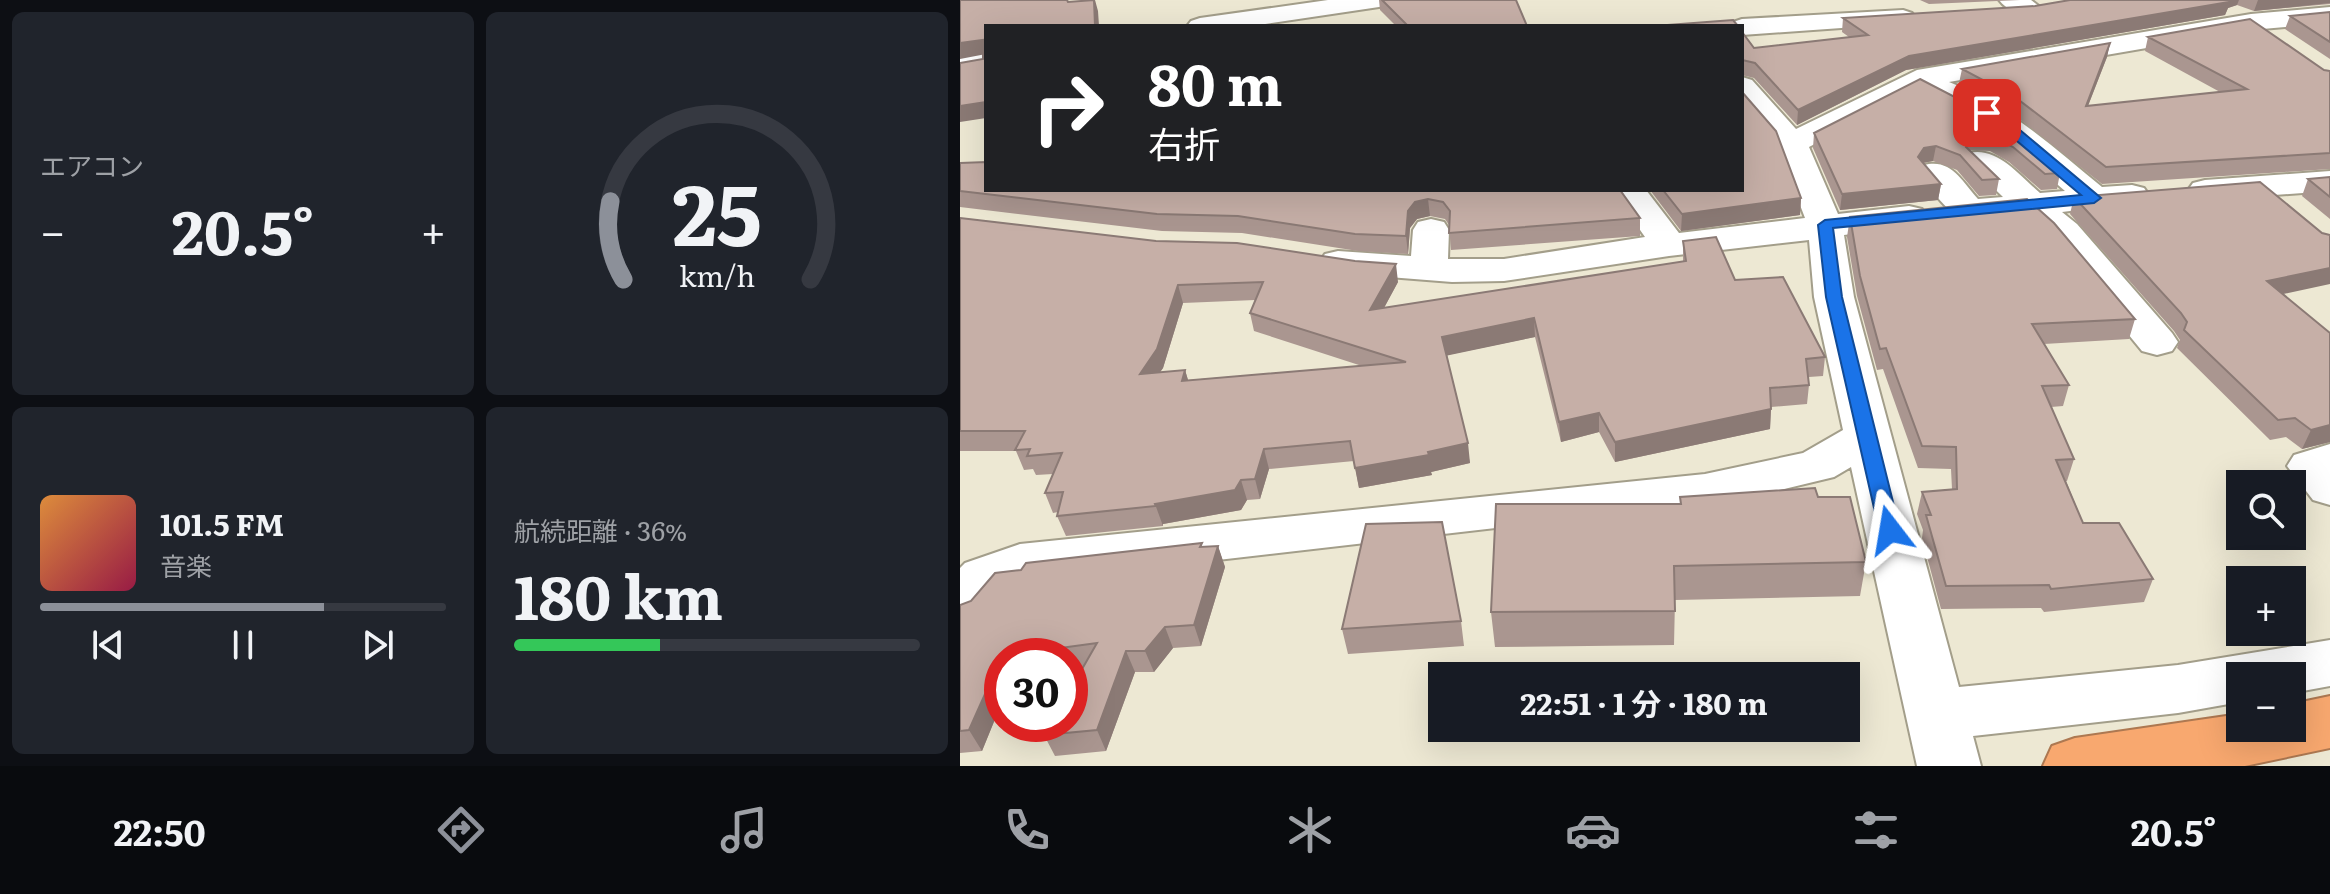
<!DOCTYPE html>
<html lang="ja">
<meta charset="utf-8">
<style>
:root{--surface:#171b24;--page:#20242c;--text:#f1f3f6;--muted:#9ea1a6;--line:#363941;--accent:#8c9099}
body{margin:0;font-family:Literata,"Noto Sans JP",serif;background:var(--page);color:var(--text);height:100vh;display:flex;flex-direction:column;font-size:30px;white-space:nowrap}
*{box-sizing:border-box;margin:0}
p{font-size:26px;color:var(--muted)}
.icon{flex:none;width:44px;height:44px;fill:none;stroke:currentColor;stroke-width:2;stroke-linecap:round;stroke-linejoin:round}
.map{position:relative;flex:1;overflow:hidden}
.panel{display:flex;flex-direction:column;gap:12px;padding:12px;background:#0d0f14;width:960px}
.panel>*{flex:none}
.hud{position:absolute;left:24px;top:24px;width:760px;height:168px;border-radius:0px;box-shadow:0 8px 32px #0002;background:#202124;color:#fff;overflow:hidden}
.controls{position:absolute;left:1266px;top:470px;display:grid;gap:16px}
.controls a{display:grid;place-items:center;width:80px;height:80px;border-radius:0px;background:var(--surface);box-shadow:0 8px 32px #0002;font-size:40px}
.speed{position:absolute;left:24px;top:638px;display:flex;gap:16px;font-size:40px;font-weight:700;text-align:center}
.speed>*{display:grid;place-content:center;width:104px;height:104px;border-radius:50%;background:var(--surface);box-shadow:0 8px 32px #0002;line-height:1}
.speed .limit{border:12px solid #d22;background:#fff;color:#111}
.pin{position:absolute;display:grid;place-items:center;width:68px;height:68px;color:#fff;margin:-34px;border-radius:16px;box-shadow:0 4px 12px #0006}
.me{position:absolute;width:88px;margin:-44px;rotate:346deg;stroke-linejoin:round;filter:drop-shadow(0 0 6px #0008)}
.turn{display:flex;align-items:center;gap:28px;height:168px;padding:0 32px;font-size:36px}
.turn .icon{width:104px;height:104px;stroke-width:2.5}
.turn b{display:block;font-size:56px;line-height:68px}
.big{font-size:60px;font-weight:700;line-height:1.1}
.panel .tile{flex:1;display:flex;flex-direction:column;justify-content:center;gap:12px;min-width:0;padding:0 28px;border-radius:12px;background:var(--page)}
.panel .dial{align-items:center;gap:0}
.dial svg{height:208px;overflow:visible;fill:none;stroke:var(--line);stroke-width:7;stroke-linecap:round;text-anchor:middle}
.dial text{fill:var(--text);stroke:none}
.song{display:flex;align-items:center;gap:24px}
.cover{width:96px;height:96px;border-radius:12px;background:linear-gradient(135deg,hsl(30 70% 55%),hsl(340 70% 35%))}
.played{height:8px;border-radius:4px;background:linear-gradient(90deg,var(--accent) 70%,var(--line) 70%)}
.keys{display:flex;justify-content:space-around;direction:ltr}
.heat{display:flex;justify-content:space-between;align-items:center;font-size:44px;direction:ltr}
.charge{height:12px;border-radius:6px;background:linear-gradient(90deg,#34c759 36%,var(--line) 0)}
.panel .tiles{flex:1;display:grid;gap:12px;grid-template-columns:repeat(2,1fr)}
.trip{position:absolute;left:468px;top:662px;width:432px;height:80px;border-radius:0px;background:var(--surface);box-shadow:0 8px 32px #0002;font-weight:700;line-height:80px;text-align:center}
.tabs{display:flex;height:128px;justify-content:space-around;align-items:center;background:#090b0e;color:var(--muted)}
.tabs .icon{width:56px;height:56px}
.tabs .on{color:var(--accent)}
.tabs b{font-size:36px;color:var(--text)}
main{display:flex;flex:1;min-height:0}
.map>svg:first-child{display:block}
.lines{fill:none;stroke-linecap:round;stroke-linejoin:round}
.minor-casing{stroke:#a39e8a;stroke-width:4}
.highway-casing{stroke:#ad7851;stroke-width:4}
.minor{fill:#fff;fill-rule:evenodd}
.highway{fill:#f8a86f;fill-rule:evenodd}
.wall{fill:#aa9690;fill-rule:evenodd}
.shaded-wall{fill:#8b7a75}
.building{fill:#c6afa7;stroke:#8b7a75;stroke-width:2;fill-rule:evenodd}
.route{fill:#1a73e8;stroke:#114b97;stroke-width:2}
</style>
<main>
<section class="panel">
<div class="tiles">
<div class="tile"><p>エアコン</p>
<div class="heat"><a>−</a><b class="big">20.5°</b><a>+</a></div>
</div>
<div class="tile dial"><svg viewBox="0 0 100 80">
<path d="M14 69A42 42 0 1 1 86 69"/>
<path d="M14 69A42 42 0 0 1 9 39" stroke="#8c9099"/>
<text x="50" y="56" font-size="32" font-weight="700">25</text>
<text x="50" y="72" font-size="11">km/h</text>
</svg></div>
<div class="tile">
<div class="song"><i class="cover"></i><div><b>101.5 FM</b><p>音楽</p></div></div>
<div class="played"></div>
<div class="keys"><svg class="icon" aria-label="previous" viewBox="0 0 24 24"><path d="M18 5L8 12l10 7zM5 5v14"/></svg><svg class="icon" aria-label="pause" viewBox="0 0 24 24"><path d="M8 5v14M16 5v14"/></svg><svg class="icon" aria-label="next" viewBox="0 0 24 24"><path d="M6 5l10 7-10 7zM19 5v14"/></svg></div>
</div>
<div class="tile"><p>航続距離 · 36%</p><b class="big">180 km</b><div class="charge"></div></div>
</div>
</section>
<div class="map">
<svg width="1370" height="766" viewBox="0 0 1370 766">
<rect width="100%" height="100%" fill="#ede8d3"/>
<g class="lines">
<!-- minor casing -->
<g class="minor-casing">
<path id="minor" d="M368,0H431L428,5L419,7L292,26H227L231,21L240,18Z
M1039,0H1071L1084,10L1081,15C1067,19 1048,12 1039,0Z
M1370,7V23L1291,30L989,82C1048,105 1094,148 1142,187L1172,185L1184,188L1189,195L1184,202L1102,212L1117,224L1212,333L1218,342L1212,351L1197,355L1182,351L1091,240L1064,216C1000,222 998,228 959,172L964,165C991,158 1002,181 1018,199L1043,197L1005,160L1009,153C1037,146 1060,176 1080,193L1105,191C1058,151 1015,113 958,90L849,147L878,214L949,206L962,209L967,217L962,225L884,235L894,297L999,687L1218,665L1370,640V686L1332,693V676H1280V702L1218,713L1013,736L1021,766H957L891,467L874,477L745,508L579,523L67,582L43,591L20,620L0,626V568L5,563L60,544L745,474L843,453L883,430L854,297L849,240L709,256L544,281L492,282L378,273L365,270L359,262L365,254L378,251L451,256L453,230L458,222L471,219L484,222L489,230L488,259H544L685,237L652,190H686L719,233L845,218L817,145L782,104V77L792,80L836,129L957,70L1291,14Z
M943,10L952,13L956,18L952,23L782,35V26H770L773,22L782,19Z
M0,50L26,54V70L0,66Z
M1370,171V191L1245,200L1233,197L1228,190L1233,183L1245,180Z
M1370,444V505L1353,500L1327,466L1334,455Z"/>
</g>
<!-- highway casing -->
<g class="highway-casing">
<path id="highway" d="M1370,696V748L1285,766H1083L1092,746L1115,738L1280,714V728H1332V704Z"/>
</g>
<!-- minor -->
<use href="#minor" class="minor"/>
<!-- highway -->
<use href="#highway" class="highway"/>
</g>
<!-- wall -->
<path class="wall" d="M419,0H556L567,26H436L420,10Z
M960,0H1060L969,4Z
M1110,0H1370V4L1294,11L1277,5L1268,8L1265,15L946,70L837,125L794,78L782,75V32L794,48L889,37L882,32L883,18L1075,6Z
M1370,12V59L1325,29L1330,16Z
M1188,37L1370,71V169L1142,184L1052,113L999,83L1002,69L1150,43L1147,57L1128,106L1260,92L1185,51Z
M960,79L1100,173L1097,189L1081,190L1049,162L1030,151L1009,150L1039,179L1036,195L1019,196L997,170L973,161L963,163L981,184L978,200L880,210L853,148L854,133Z
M0,163L660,190L680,218V236L491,250L489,225L485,219L470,216L457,219L450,228L448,254L398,251L282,233L202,231L0,207Z
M1370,177V219L1342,196L1348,179Z
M690,190H782L841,198L840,215L721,231Z
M1114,197L1362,233L1323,294L1370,442L1342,449L1326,437L1310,440L1217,348L1220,340L1214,331L1110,214Z
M890,217L1175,319L1169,339L1084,344L1109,385L1103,406L1091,407L1114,459L1107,481H1106L1123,523L1193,579L1184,602L1084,612L1081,608L981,609L962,538L963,530L957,514L962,492L992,489L991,469L958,468L923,369L917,370L897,296L887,237Z
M0,218L438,282L424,308L723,262V241L775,280L865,357L863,376L849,377V385L847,404L811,407L810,429L655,462L639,432L601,442L575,337L487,355L510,463L471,472L472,475L399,488L394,461L309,469L300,499L287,500L281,510L203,524V526L106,536L97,516L98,512L93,513L85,493L93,474L76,475L73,469L64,470L56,451H0ZM295,300L290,313L294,331L402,366L228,380L225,370L199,373L203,368L223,303Z
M720,497H858L906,562L900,596L715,600L714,645L535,647L531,612L720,504Z
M258,546L265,567L241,646L213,648L194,672H175L146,751L95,756L84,735L123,667L110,669V656H42V702L22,751L0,753V605L11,601L61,570L243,547Z
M501,621L504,646L388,654L382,629Z"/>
<!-- shaded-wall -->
<path class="shaded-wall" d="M135,0L138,11L139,26H135Z
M1270,0H1279L1277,5L1268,8L1265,15L946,70L837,125L838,110L949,56Z
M1298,0H1370V3L1294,11Z
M23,40L26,54L0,59V43Z
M1150,43L1147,57L1122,121L1126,106Z
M26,102V118L0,122V106Z
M976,146L973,161L962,163L958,157L964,148Z
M981,184L978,200L880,210L882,194Z
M841,198L840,215L721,231L722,214Z
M468,199L470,216L457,219L450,228L448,254L446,236L448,211L455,202Z
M436,264L438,282L413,328L410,310Z
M1370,268V284L1300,299L1307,281Z
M218,285L223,303L203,368L186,393L180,374Z
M574,318L575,337L485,356L482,337Z
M225,370L231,390L222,381Z
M811,409L810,429L655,462V442Z
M639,413V432L601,442L599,422Z
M1370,425V442L1342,449L1351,430Z
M508,443L510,463L471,472L472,475L399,488L395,468Z
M304,449L309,469L300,499L295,479Z
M281,480L287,500L281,510L203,524V526L195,504Z
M258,546L265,567L241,646L234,625Z
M205,627L213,648L194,672L185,651Z
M166,651L175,672L146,751L137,730Z
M42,656V702L22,751L9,730Z"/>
<!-- building -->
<path class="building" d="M0,0H107L108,2L134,0L135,26H26V102L0,106V63L23,59V40L0,43Z
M422,0H556L567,26H448Z
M1110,0H1270L1269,2L949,56L838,110L795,63L782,60V32L794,48L908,35L883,18L1075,6Z
M1370,12V42L1330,16Z
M1290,19L1364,70L1370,71V153L1146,167L1055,97L1002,69L1150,43L1126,106L1287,89L1188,37Z
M773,20L778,26H694Z
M960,79L1018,109L1100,173L1085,174L1053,147L1033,136L1012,135L1006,147L1039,179L1022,180L1000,155L976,146L964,148L958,157L981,184L882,194L854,133Z
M782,92L816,131L841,198L722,214L703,190H782Z
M26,162V190H660L680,218L489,233L490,211L483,202L468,199L455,202L448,211L446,236L395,234L278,216L197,214L0,191V163Z
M1370,177V197L1348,179Z
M1300,182L1362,233L1370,235V268L1307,281L1370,333V425L1351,430L1335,418L1318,420L1224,330L1227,322L1221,313L1114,197Z
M1067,199L1094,223L1175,319L1072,324L1109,385L1082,386L1114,459L1096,460L1123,523H1159L1193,579L1091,589L1089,585L986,586L966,515H971L962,492L997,489L996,447L962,446L926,348L920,349L900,276L890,217Z
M0,218L196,241L277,243L395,261L436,264L410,310L726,261L723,241L756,237L775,280L823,277L865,357L846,359L849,385L810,388L811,409L655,442L639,413L599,422L574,318L482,337L508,443L468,452L469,455L395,468L390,441L304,449L295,479L281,480L275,490L195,504L196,506L97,516L103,492L85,493L102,453L67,456L70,449L55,450L65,431H0ZM303,282L290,313L446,362L222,381L225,370L180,374L197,349L218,285Z
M855,488L858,497H890L906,562L714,566L715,611L531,612L536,504H721L720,497Z
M482,522L501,621L382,629L406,524Z
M242,543L240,547L258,546L234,625L205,627L185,651H166L137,730L84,735L91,724H110V690L137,643L42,656L9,730L0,731V605L11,601L35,573L61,570L66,563Z"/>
<!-- route -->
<path class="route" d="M1027,109L1054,125L1141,198L1134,203L873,228L882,297L940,530L937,535H922L919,530L866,297L858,225L865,220L1121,195L1045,131L1022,115L1021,113Z"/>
</svg>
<div class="controls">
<a><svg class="icon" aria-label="search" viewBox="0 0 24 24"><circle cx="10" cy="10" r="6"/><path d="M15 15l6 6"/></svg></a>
<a>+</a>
<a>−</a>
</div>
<div class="speed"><div class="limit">30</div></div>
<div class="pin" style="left:1027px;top:113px;background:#d93025"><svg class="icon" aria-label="arrive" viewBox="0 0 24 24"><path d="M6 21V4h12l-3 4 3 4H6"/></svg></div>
<svg class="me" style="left:930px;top:530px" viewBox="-20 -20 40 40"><path d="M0-17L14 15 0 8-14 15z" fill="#1a73e8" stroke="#fff" stroke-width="4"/></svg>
<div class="trip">22:51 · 1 分 · 180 m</div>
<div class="hud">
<div class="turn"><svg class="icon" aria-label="right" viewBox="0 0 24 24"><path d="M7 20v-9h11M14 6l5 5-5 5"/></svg><div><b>80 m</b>右折</div></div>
</div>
</div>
</main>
<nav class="tabs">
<b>22:50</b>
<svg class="icon on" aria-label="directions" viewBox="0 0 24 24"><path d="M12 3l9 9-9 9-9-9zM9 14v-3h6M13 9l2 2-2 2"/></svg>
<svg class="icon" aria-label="music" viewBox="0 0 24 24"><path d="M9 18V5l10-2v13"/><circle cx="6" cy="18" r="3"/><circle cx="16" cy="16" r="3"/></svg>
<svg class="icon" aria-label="phone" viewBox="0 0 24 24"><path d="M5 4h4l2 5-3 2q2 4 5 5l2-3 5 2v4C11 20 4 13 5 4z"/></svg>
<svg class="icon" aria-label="climate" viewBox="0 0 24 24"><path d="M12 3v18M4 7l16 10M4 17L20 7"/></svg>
<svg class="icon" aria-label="car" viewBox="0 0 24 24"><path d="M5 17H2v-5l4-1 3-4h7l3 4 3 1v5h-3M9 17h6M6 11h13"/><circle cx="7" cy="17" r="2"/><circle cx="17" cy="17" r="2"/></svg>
<svg class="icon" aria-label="filters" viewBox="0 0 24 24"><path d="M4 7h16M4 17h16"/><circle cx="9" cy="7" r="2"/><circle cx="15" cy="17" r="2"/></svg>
<b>20.5°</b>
</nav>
